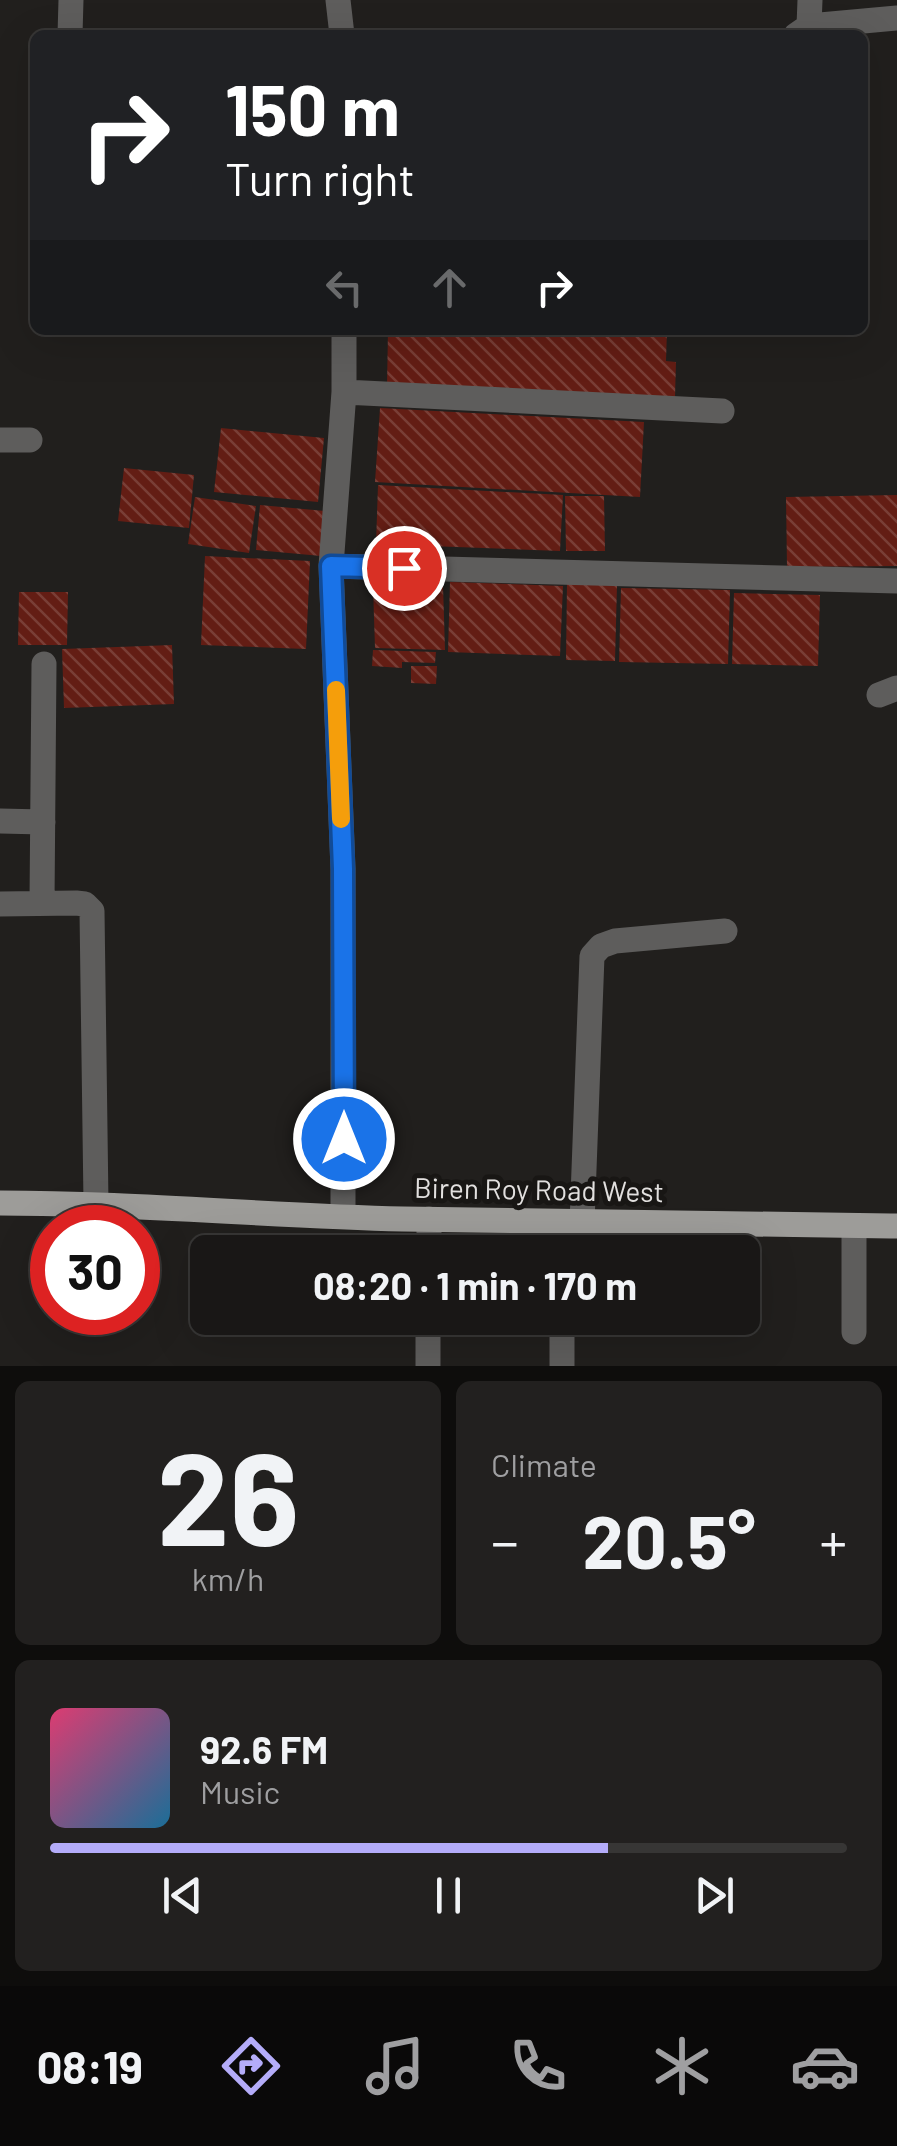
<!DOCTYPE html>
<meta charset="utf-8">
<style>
:root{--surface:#191716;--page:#22201f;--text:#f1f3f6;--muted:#9f9fa1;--line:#373635;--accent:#b4acf9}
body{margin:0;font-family:Barlow,sans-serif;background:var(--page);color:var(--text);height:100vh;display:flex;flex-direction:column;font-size:38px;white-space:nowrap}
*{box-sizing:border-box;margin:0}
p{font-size:32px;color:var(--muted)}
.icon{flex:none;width:55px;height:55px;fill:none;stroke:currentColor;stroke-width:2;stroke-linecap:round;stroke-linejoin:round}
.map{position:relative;height:1366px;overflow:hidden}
.drawer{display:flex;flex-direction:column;gap:15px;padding:15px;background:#0e0d0c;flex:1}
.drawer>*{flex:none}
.top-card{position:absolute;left:30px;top:30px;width:838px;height:305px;border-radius:15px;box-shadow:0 10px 40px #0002,0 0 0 2px var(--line);background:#202124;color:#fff;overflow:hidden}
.speed{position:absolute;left:30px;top:1205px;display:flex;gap:20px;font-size:50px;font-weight:700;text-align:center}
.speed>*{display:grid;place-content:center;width:130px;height:130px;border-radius:50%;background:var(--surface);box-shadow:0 10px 40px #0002,0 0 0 2px var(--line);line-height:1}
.speed .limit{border:15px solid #d22;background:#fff;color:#111}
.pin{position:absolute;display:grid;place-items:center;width:85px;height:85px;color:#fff;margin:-42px;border:5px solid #fff;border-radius:50%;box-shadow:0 2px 10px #0007}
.me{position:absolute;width:110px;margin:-55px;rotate:0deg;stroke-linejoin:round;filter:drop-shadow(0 0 8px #0008)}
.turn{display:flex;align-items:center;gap:35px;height:210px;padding:0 30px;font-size:45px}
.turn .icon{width:130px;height:130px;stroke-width:2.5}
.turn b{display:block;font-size:70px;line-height:85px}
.lanes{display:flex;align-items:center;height:95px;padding:0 30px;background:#0003;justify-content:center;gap:50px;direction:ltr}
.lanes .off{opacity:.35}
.big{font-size:75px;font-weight:700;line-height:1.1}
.drawer .card{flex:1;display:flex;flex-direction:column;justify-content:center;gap:15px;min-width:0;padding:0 35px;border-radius:15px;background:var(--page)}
.drawer .dial{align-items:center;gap:0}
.dial b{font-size:130px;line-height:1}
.song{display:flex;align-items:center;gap:30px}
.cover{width:120px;height:120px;border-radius:15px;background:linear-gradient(135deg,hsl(340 70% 55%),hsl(200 70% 35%))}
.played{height:10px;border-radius:5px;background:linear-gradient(90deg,var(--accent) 70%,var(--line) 70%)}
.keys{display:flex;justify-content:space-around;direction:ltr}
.heat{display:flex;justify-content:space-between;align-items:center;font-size:55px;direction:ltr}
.drawer .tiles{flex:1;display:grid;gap:15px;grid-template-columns:1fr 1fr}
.card:last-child{grid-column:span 2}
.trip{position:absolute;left:190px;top:1235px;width:570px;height:100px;border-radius:15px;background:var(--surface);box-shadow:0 10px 40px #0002,0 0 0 2px var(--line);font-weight:700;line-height:100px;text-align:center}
.dock{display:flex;height:160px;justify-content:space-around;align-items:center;background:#0a0909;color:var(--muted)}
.dock .icon{width:70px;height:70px}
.dock .on{color:var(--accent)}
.dock b{font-size:45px;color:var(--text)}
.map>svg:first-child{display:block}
.building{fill:url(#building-back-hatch)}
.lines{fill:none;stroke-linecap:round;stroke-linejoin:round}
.minor{stroke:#5e5d5c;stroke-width:25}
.major{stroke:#9d9c99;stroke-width:25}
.route-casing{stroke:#114b97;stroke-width:25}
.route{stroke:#1a73e8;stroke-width:18}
.slow{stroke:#f59e0b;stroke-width:18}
.labels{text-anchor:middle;stroke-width:10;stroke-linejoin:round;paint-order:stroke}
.street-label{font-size:28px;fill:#e2e0df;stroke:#181614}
</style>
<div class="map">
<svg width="897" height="1366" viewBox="0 0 897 1366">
<defs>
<pattern id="building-back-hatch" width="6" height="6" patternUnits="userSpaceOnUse" patternTransform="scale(2.5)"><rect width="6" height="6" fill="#631d14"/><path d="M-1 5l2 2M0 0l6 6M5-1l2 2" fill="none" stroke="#793e36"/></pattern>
</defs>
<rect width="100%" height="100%" fill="#211f1d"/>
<!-- building -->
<path class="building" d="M388,330H667L666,361L676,362L675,397L387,386Z
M380,408L644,422L640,497L375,482Z
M221,428L324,438L318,502L214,492Z
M124,468L194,475L189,528L118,521Z
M378,485L563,495L560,551L376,544Z
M897,495V566L787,567L786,497Z
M565,496H604L605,551H566Z
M195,497L256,506L249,553L188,544Z
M260,505L325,511L321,556L256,550Z
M371,547H409V564H371Z
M205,556L310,561L306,649L201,645Z
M450,582L563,586L560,656L448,652Z
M567,584L617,585L615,661L566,660Z
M443,585L445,650L375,648L373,587Z
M621,588L730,590L728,664L619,662Z
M19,592H68L67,645H18Z
M734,593L820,595L818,666L732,664Z
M172,645L174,704L64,708L62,649Z
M373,650L436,652L435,663L402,662V668L372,666Z
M411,666H437L436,684L411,683Z"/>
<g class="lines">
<!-- minor -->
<path class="minor" d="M338,0L342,35
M809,26L897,18
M70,35L71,0
M796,35L809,26L810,0
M344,392L722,411
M0,440H30
M331,566L897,581
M879,695L897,688
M0,821L43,822
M42,903L44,664
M0,904L76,903L85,904L92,911L96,1203
M343,1216V869L331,566L344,392V330
M582,1223L592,956L601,946L615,941L725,931
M561,1224V1252
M854,1226V1332
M429,1252V1219
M562,1318V1366
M428,1366V1318"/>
<!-- major -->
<path class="major" d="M0,1203C134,1203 268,1216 403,1219C567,1222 732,1225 897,1226"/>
</g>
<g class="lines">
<!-- route casing -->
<g class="route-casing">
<path id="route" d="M344,1139L343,869L331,566L404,568"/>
</g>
<!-- route -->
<use href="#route" class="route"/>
<!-- slow -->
<path class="slow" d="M336,690L341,819"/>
</g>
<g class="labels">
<!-- street labels -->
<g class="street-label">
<text transform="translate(539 1190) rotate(1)" y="10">Biren Roy Road West</text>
</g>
</g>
</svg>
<div class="speed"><div class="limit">30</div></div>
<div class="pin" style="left:404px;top:568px;background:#d93025"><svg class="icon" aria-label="arrive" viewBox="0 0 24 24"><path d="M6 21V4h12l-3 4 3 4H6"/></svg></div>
<svg class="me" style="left:344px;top:1139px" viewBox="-20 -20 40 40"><circle r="17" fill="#1a73e8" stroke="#fff" stroke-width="3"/><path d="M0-11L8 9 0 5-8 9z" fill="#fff"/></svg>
<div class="trip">08:20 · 1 min · 170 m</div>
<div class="top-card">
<div class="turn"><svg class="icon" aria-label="right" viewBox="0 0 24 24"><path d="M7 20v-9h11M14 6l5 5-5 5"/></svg><div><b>150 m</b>Turn right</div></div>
<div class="lanes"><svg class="icon off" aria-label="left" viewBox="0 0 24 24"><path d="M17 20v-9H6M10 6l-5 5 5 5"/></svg><svg class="icon off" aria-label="ahead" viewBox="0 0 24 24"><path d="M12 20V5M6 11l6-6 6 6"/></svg><svg class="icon" aria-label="right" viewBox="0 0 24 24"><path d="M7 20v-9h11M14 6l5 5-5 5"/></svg></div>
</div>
</div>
<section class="drawer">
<div class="tiles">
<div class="card dial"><b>26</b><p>km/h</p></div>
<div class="card"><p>Climate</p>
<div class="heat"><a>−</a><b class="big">20.5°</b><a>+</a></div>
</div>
<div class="card">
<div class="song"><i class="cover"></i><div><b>92.6 FM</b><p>Music</p></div></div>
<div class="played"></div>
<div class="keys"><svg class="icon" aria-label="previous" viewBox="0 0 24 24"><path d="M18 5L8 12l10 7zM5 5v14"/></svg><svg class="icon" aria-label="pause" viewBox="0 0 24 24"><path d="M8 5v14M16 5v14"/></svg><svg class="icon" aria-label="next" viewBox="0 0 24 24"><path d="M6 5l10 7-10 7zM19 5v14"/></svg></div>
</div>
</div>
</section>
<nav class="dock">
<b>08:19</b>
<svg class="icon on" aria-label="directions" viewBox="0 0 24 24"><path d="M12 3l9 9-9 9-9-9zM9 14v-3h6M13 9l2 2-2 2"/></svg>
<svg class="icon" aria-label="music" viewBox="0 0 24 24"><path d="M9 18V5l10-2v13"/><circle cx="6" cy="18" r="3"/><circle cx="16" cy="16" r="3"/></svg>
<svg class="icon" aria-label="phone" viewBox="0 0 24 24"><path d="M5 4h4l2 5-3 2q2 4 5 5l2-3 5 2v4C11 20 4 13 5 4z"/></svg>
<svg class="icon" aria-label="climate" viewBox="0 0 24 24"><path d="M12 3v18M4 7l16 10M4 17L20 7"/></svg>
<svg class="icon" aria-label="car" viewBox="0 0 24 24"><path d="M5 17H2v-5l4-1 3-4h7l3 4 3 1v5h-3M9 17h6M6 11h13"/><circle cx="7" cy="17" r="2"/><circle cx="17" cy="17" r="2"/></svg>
</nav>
